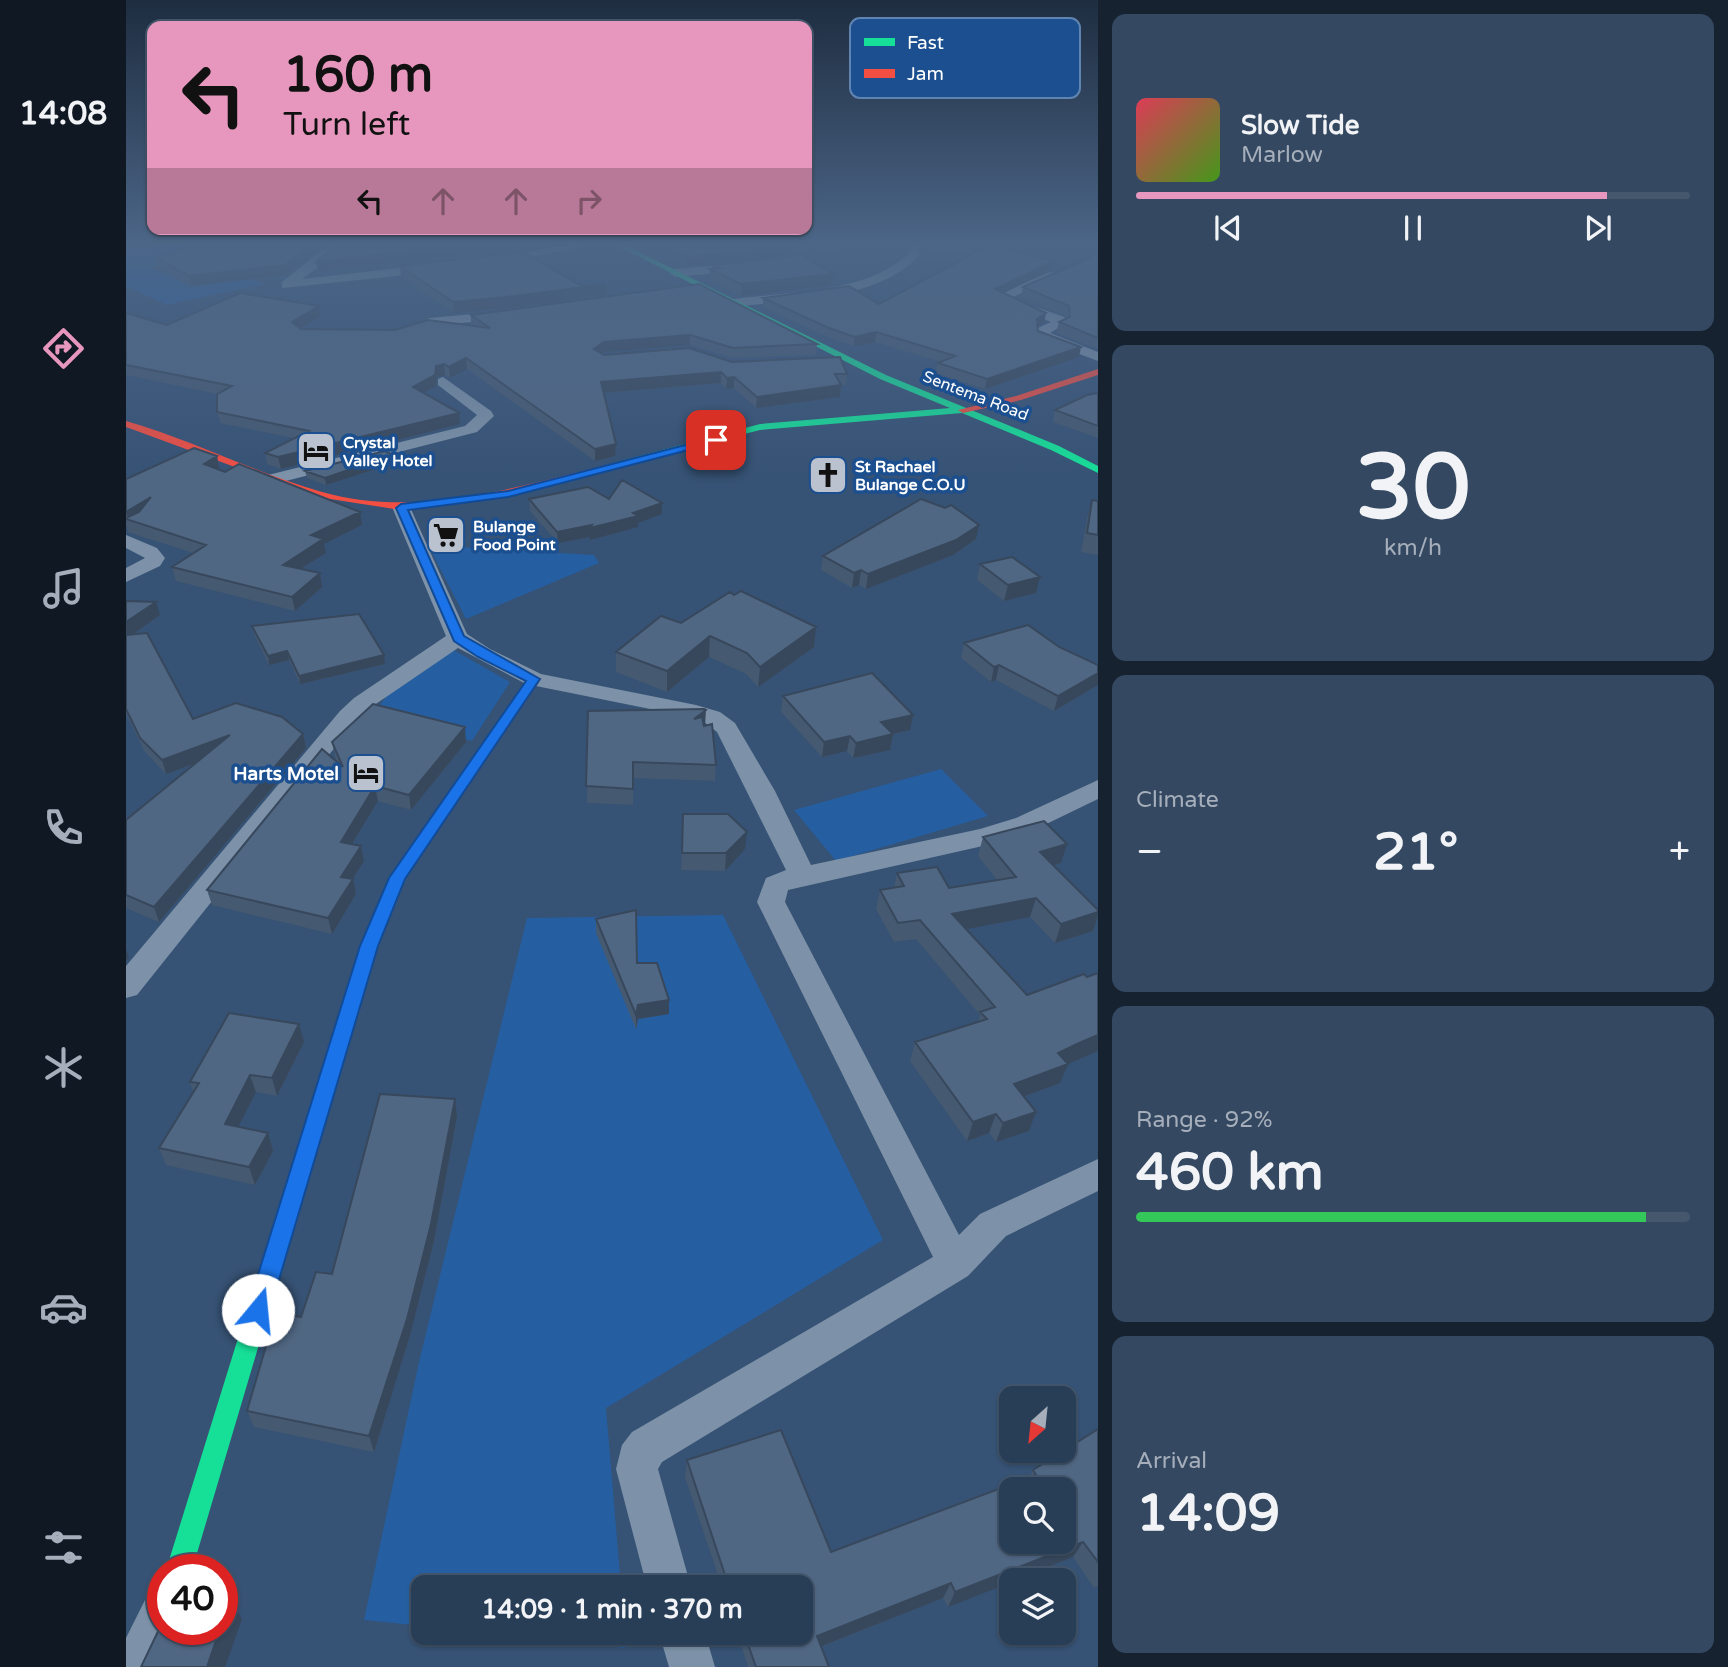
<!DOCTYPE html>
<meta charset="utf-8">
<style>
:root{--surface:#283e57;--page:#344961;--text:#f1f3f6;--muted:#a5aeba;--line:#44576d;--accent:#e797bd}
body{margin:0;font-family:"Varela Round",sans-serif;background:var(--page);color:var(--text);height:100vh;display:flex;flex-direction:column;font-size:26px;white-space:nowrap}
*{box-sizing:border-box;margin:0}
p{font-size:23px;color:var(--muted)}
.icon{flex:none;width:38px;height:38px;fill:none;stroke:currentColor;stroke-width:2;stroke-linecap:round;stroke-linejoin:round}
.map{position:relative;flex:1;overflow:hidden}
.panel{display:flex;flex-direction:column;gap:14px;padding:14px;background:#162230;width:630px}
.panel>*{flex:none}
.hud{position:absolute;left:21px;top:21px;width:665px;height:214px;border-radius:14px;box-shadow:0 2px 5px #0004,0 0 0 2px var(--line);background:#e797bd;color:#111;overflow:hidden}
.needle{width:46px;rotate:207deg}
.fabs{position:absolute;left:873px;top:1386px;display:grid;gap:14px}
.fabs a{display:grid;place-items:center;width:77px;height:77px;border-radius:14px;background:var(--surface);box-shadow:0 2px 5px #0004,0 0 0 2px var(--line);font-size:35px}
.speed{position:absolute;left:21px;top:1554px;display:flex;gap:14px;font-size:35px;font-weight:700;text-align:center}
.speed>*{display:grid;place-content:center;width:91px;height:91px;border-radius:50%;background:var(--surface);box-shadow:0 2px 5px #0004,0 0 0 2px var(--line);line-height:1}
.speed .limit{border:10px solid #d22;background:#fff;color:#111}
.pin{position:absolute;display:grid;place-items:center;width:60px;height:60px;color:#fff;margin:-30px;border-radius:14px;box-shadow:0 4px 10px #0006}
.me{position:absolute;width:77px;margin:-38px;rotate:17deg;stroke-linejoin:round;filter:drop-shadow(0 0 5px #0008)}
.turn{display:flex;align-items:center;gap:24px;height:147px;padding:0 21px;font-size:32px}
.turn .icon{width:91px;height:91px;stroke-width:2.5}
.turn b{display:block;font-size:49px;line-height:60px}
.lanes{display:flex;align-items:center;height:66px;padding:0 21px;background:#0003;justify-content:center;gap:35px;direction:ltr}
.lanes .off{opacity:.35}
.big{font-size:52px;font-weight:800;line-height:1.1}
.panel .widget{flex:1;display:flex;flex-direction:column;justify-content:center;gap:10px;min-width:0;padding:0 24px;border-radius:14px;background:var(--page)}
.panel .dial{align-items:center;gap:0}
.dial b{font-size:91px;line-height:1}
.song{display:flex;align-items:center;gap:21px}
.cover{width:84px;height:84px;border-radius:10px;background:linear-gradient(135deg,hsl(350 70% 55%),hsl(100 70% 35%))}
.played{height:7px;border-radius:4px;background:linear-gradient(90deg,var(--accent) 85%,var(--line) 85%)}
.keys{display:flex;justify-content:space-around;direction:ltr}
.heat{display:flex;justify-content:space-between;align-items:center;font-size:38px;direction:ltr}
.charge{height:10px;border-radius:5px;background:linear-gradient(90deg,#34c759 92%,var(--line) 0)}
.trip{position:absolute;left:285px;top:1575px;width:402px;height:70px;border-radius:14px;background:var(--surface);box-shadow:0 2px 5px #0004,0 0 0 2px var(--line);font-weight:800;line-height:70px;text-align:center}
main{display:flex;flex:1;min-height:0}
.dock{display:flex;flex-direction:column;width:126px;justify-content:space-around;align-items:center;background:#101923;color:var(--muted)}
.dock .icon{width:49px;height:49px}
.dock .active{color:var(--accent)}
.dock b{font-size:32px;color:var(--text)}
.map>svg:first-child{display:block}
.green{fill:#265fa1}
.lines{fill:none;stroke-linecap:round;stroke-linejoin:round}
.street{fill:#7d92a8;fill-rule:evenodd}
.fast{fill:#16e098;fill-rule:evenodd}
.jam{fill:#f24e42;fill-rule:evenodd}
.wall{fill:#455971}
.shaded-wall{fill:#38485c}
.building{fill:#506783;stroke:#38485c;stroke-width:2;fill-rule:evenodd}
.route{fill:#1a73e8;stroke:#114b97;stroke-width:2}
.labels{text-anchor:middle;stroke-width:7;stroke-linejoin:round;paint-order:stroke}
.far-street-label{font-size:16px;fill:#fff;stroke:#1b4f8f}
.far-poi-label{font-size:16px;font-weight:bold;fill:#fff;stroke:#1b4f8f;text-anchor:start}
.poi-label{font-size:19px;font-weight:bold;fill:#fff;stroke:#1b4f8f;text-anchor:end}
.key{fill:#1b4f8f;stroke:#5f84b1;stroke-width:2}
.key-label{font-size:19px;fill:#fff}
</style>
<main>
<nav class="dock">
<b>14:08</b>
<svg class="icon active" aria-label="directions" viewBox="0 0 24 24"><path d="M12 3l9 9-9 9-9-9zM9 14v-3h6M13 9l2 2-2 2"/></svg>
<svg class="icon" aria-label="music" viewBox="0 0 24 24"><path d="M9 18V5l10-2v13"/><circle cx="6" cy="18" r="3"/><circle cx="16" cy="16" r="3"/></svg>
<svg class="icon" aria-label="phone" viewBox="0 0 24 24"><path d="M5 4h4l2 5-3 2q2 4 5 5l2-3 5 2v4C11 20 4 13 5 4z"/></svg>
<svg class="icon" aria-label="climate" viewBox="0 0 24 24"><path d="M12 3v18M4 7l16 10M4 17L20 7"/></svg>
<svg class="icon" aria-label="car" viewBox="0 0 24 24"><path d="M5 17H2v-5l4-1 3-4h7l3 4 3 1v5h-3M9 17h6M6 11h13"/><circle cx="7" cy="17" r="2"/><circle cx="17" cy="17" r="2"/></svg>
<svg class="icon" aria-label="filters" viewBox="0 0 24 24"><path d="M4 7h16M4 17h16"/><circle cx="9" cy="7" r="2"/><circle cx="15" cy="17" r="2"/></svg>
</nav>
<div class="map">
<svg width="972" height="1667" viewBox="0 0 972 1667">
<rect width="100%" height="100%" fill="#365274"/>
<!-- green -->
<path class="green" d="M0,243H111L23,267L66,287L119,276L137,284L41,305L0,286Z
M302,545L468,555L473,563L340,619Z
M324,648L384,682L346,741L246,715L260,697Z
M815,769L862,816L710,861L668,810Z
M597,915L757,1240L480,1408L495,1587H298L297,1626L238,1620L293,1362L401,918Z
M357,1633H498L499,1648Z"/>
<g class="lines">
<!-- street -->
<path class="street" d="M205,243H217L213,252L176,279L309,264L315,268L309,272L156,288V282Z
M446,243H476L368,264L362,260Z
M790,243L801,245C765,301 669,299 609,307L602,303L609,299C664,291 757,294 790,243Z
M619,263L625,267L623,270L549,277L543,273L549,269Z
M924,272L934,275L885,298L938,317L942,322L924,333L972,352V361L911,338L912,328L925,322L871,300L872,294Z
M379,311L384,312V318L307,326L280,336L273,332L304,318Z
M317,377L365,411L368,416L351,432L148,484L139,479L142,475L339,426L351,415L312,385V379Z
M275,502L284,507L341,634L364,649L415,674L570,705L594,712L609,723L649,791L685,865L854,829L890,818L972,780V799L908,830L870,843L662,890L659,902L833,1235L854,1214L972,1159V1191L880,1236L842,1276L536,1462L532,1469L565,1587H521L490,1469L496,1445L506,1432L807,1257L631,902L640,878L660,870L591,732L578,722L559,716L400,684L332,648L244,708L230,721L11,995L0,998V966L214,711L228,698L320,636L266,507Z
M0,535L31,548L39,558L34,566L0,582V568L19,558L0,548Z
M37,1589V1629H52L34,1667H0V1638L21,1596Z
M533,1633H579L589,1667H543Z"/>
<!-- fast -->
<path class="fast" d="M486,243H495L760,375L933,446L972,466V473L925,450L836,413L634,430L480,469V465L634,424L824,408L754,379Z
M142,1267L150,1270L153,1277L66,1570H40L131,1277L134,1270Z"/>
<!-- jam -->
<path class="jam" d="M972,369V375L895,400L837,413L832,410L890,396Z
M0,421C67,440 129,473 196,492C292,519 391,487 484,464L489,467L382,497L275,510L191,497L0,427Z
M408,675L415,679L279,879L252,946L153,1277L150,1284L142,1287L134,1284L131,1277L234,946L263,878L403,676Z"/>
</g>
<!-- wall -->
<path class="wall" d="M79,243H201L161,275L65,286L32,266L30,257Z
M506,243H788L773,258L660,249L659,256L560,265Z
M793,251L850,252L926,269L878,293L920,313L918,322L912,326V331L953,357L859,389L810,373L812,363L815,362L749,342L728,346L702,337L637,307V298L753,304L831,262L792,259Z
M972,251V349L930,333L933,322L941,318V317L895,297L897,287L959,260Z
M586,265L705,285L615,296L583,280L584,269H586Z
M274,266L480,294L390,307L328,313L275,277Z
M193,306L195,316L174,328L175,329L269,330L345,325V315L691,344L690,355L606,358L564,345L478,352L476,354L478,355L606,362L721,374L720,385H715L714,397L630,408L608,388L600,389L595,383L478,393L490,444L489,456L469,461L341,369L324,378L319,375L311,377L310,386L297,393L334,424L155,469L141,464L139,453L167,438L94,423L91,412L92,394L0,375V313L41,325Z
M972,393V438L927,422L929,410Z
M267,455L268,463L200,485L181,478L179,471Z
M91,456L93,469V470L236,525L198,544L200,553L175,569L194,573L196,587L169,611L50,581L46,567L67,553L2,532L0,524V479Z
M403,499H483L536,514L512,523V527L464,540V537L432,543L404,511Z
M966,500L972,501V555L955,552L961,519Z
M850,539L827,555L740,589L733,585L726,588L695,570L697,556Z
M854,564L910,593L878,601L851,580Z
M0,601L34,615L6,635L67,719L177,734L180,748L33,922L0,908V820L69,764L40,774L19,752L0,714Z
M555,623L688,647L632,687L620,674L583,657L541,692L490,672V652Z
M126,626L258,655L259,664L174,684L163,660L143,665L128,634Z
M838,643L933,647L972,665V685L928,711L870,680L865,682L835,658Z
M657,696L784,730L767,734L764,750L727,758L721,751L696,757L655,712Z
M462,711L579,726L590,765L589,781L507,778V805L461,803Z
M206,742H340L285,810L252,801L226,844L238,861L226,879H227L230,894L206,934L86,905L81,890L210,761Z
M557,814L619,849L599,871L555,870Z
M857,837L935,863L928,865L972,910V916L967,931L929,943L904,917L840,929L901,995L972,973V1051L942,1064L934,1083L898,1097L910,1112L903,1131L870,1142L863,1133L841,1141L784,1061L789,1042L852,1022L854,1015L790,939L768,942L750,909L754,890L768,888L771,873L823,888L871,880L852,856Z
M470,919L543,1000V1014L512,1019L510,1029L470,933Z
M178,1042L151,1096L130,1092L112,1126L142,1133L147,1151L129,1185L40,1165L33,1148L67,1091L64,1082Z
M331,1116L308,1241L284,1335L248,1452L128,1427L121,1411L175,1317L206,1274Z
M972,1429V1586L968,1588L947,1557L822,1607L817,1598L695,1647L703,1667H622L611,1633H676V1587H596L559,1477L561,1460L705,1552L903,1478L907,1470Z"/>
<!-- shaded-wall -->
<path class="shaded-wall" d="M188,243H201L161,275L65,286L63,276Z
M352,243H404V247L192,271L190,262Z
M780,243H788L773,258L774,250Z
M660,248L659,256L560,265V257Z
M928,261L926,269L868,298L869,289Z
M707,274L705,285L615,296V284Z
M480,284V294L390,307L328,313L327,302Z
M193,306L195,316L168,332L166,322Z
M920,313L918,322L909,328L911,319Z
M750,332L749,342L728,346L729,337Z
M564,335V345L478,352L469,360L468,349L478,342Z
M955,347L953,357L859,389L861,379Z
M340,358L341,369L324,378L323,367Z
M318,364L319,375L311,377L310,386L288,398L287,387L310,366Z
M595,372V383L475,393V382Z
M608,377V388L600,389L601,378Z
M715,385L714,397L630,408L631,397Z
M333,413L334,424L155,469L152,457Z
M490,444L489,456L469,461V449Z
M267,455L268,463L200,485L199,478Z
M91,456L93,469L81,477L78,464Z
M25,497L28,510L2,519L0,512Z
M536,503V514L512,523V527L464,540V537L432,543L431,532L507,513Z
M234,512L236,525L198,544L200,553L160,578L157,565L185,535Z
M853,525L850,539L827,555L740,589L742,574Z
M735,570L733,585L726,588L728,573Z
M194,573L196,587L169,611L166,597Z
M914,577L910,593L878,601L882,585Z
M30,602L34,615L0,639V622Z
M690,627L688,647L632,687L634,667Z
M584,636L583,657L541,692V671Z
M161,651L163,660L143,665L142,656Z
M258,655L259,664L174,684L173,676Z
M873,665L870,680L865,682L868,667Z
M972,673V685L928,711L932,696Z
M580,710L579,726L568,734V719Z
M787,715L784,730L753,737L755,722Z
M339,727L340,742L285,810L283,795Z
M177,734L180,748L33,922L28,907Z
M767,734L764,750L727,758L730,743Z
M104,735L108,749L40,774L36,760Z
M724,736L721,751L696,757L698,742Z
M249,786L252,801L218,857L215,842Z
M621,832L619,849L599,871L600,853Z
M941,844L935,863L908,871L914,852Z
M235,846L238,861L218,892L215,877Z
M227,879L230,894L206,934L202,918Z
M910,898L904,917L821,933L826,914Z
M972,912V916L967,931L929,943L935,924Z
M0,949L3,958L0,961Z
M543,1000V1014L512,1019L510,1029V1015L512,1005Z
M173,1024L178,1042L151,1096L146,1078Z
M972,1035V1051L942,1064L934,1083L881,1103L888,1084L932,1053L951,1044Z
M124,1075L130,1092L105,1141L99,1124Z
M329,1099L331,1116L308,1241L284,1335L248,1452L243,1436Z
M910,1112L903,1131L870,1142L877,1123Z
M870,1114L863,1133L841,1141L847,1122Z
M142,1133L147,1151L129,1185L123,1167Z
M957,1542L947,1557L889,1580H886V1582L822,1607L829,1592Z
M825,1583L817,1598L686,1650L691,1636Z
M105,1600L116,1619L99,1667H81L94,1629H96V1623Z"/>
<!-- building -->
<path class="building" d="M79,243H188L159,265L63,276L30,257Z
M214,243H352L190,262Z
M526,243H652L660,248L560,257Z
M691,243H780L774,250Z
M799,243H835L850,252L863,245L928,261L869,289L920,313L911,319L912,331L955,347L861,379L812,363L829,356L750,332L729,337L703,328L637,298L723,286L753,304L845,255L793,251Z
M972,251V338L933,322L944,317L943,306L897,287L959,260Z
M397,252L457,287L480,284L389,296L327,302L274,266Z
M676,255L707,274L615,284L584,269L593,268L586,265Z
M573,284L691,344L607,348L564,335L478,342L468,349L478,355L563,348L606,362L714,357L721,374H709L715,385L631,397L608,377L601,378L595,372L475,382L490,444L469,449L340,358L323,367L318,364L310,366L309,375L287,387L333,413L152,457L139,453L183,431L91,412V394L106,386L0,365V313L41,325L114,293L193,306L166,322L175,329L269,330L302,320L364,328L345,315Z
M972,393V426L929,410L961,395Z
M68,448L91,456L78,464L99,472L113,464L234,512L185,535L197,539L157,565L194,573L166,597L46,567L80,545L0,519V518L13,512L25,497L0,512V479Z
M259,451L267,455L199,478L179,471Z
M496,480L536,503L507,513L512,516L464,528L466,525L431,532L403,499L462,487L483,499Z
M795,499L819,508L825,505L853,525L830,540L742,574L735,570L728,573L697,556Z
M966,500L972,501V535L961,533Z
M886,557L914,577L882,585L854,564Z
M615,591L690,627L634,667L621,653L584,636L541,671L490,652L535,616L555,623L604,592L608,595Z
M0,601L30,602L0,622Z
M233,614L258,655L173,676L161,651L142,656L126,626Z
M902,625L933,647L972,665V673L932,696L873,665L868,667L838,643Z
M21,633L67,719L110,703L156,717L177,734L28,907L0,895V820L104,735L36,760L14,738L0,709V635Z
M746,673L787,715L755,722L767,734L730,743L724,736L698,742L657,696Z
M247,704L339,727L283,795L249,786L215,842L235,846L215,877L227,879L202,918L81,890L196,749L217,767L206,742Z
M578,709L580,710L568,719L576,717L578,726L586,724L590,765L507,762V789L460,786L462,711Z
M557,814H602L621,832L600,853H556Z
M918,821L941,844L914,852L972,910V912L935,924L910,898L826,914L901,995L958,974L961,977L972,973V1035L951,1044L932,1053L942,1064L888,1084L910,1112L877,1123L870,1114L847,1122L789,1042L861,1019L854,1012L869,1007L794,920L772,923L754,890L778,886L771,873L811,867L823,888L890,877L857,837Z
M510,910L511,963H531L543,1000L512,1005L510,1015L470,919Z
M103,1013L173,1024L146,1078L124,1075L99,1124L142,1133L123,1167L33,1148L73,1083L64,1082Z
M254,1094L329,1099L305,1224L281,1319L243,1436L121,1411L150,1312L175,1317L190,1272L206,1274Z
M972,1429V1562L957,1542L829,1592L825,1583L691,1636L703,1667H630L618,1633H676V1587H603L561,1460L655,1430L705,1552L910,1475L907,1470ZM886,1489H938V1542H886Z
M96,1598L105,1600L96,1623Z
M37,1621V1629H94L81,1667H15Z"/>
<!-- sky -->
<linearGradient id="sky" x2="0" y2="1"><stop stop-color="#1e2d40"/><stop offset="0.51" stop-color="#4c6688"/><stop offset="1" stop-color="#4c6688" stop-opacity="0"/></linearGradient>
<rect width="972" height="477" fill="url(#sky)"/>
<!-- route -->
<path class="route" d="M590,437L593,442L382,497L282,510L338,636L414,679L279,879L252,946L144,1310L140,1318L132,1321L124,1318L121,1310L234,946L263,878L400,681L352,657L328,641L270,508L275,504L382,491Z"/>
<!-- icons -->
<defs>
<g id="hotel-square" transform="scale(2.0125)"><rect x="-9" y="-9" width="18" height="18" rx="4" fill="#b9c2ce" stroke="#1b4f8f"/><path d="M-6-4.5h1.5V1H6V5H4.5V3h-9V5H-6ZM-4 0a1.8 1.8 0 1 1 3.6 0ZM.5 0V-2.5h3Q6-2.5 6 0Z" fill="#111"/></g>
<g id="church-square" transform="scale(2.0125)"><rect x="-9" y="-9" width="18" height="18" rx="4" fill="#b9c2ce" stroke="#1b4f8f"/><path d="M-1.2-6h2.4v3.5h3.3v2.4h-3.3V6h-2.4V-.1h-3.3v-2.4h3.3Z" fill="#111"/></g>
<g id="supermarket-square" transform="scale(2.0125)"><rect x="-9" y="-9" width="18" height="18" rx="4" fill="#b9c2ce" stroke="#1b4f8f"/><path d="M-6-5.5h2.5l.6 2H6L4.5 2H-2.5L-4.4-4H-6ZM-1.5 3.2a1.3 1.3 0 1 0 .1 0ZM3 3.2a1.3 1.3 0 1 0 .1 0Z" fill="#111"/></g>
</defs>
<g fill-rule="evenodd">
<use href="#hotel-square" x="190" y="451"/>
<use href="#church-square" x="702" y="475"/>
<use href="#supermarket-square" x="320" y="535"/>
<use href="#hotel-square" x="240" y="773"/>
</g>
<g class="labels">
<!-- far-street labels -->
<g class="far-street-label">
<text transform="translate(850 395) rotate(21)" y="6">Sentema Road</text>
</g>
<!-- far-poi labels -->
<g class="far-poi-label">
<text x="217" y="448">Crystal<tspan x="217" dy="18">Valley Hotel</tspan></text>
<text x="729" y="472">St Rachael<tspan x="729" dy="18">Bulange C.O.U</tspan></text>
<text x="347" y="532">Bulange<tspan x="347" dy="18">Food Point</tspan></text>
</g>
<!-- poi labels -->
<g class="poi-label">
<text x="213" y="780">Harts Motel</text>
</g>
</g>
<!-- legend -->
<rect x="724" y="18" width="230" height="80" rx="10" class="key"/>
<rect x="738" y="38" width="31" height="8" fill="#16e098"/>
<rect x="738" y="69" width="31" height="9" fill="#f24e42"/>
<g class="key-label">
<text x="781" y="49">Fast</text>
<text x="781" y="80">Jam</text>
</g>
</svg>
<div class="fabs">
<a><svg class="needle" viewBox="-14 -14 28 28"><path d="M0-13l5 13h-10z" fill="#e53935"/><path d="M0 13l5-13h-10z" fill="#a5aeba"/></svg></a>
<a><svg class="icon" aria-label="search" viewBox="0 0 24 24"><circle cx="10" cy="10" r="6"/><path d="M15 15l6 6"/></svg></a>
<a><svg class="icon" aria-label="layers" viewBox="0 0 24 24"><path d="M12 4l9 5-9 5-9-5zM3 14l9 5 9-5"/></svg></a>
</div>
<div class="speed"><div class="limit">40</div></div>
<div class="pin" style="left:590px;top:440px;background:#d93025"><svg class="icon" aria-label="arrive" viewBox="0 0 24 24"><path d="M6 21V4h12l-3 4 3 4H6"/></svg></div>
<svg class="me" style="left:132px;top:1310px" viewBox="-20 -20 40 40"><circle r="19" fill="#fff"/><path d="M0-13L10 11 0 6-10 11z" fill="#1a73e8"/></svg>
<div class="trip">14:09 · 1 min · 370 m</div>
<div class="hud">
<div class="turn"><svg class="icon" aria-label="left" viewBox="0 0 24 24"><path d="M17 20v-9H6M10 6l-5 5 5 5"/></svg><div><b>160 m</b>Turn left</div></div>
<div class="lanes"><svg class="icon" aria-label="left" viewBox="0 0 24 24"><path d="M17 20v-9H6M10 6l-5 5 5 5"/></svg><svg class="icon off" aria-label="ahead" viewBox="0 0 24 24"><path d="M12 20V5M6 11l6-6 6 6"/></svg><svg class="icon off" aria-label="ahead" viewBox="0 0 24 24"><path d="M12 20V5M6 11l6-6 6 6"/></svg><svg class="icon off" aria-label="right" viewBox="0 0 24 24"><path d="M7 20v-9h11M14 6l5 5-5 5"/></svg></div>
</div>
</div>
<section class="panel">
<div class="widget">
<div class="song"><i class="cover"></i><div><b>Slow Tide</b><p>Marlow</p></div></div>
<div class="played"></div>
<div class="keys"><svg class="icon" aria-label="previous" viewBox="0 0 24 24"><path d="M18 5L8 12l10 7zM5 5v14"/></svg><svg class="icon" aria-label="pause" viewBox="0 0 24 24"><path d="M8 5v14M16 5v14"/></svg><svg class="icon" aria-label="next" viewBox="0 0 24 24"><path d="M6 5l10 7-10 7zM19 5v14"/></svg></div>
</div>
<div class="widget dial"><b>30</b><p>km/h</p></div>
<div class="widget"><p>Climate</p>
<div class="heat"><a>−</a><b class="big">21°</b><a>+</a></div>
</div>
<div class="widget"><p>Range · 92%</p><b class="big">460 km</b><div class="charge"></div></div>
<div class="widget"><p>Arrival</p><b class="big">14:09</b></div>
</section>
</main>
